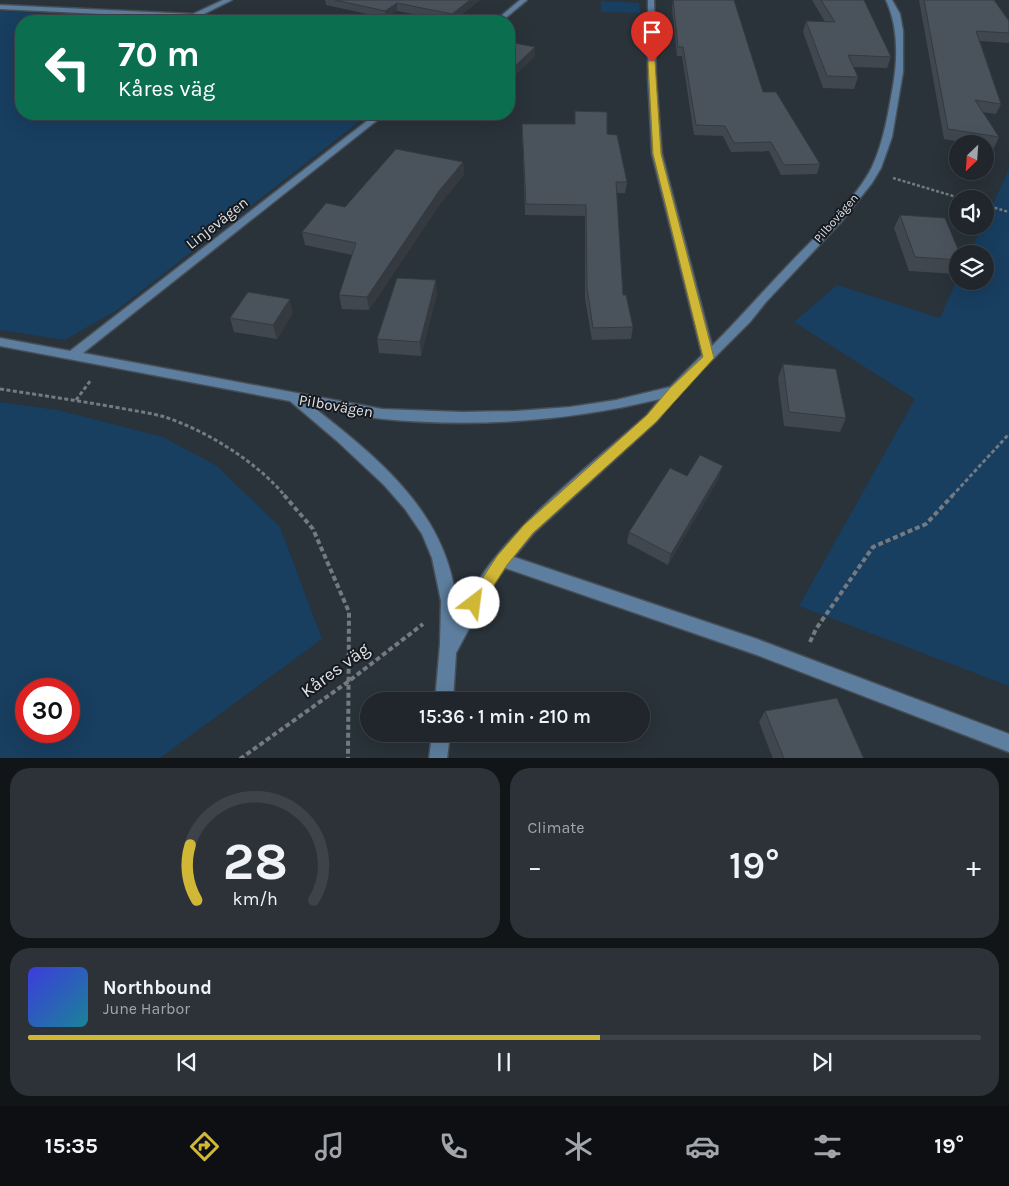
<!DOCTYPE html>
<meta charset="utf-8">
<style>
:root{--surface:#20262c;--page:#2d3238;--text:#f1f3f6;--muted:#a2a5a9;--line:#3d4348;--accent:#d0b736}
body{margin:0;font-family:Karla,sans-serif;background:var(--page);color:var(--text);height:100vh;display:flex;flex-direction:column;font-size:19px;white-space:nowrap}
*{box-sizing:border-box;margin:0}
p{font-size:16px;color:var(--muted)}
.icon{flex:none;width:28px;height:28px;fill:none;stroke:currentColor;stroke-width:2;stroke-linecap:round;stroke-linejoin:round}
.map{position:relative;height:758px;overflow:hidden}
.panel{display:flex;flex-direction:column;gap:10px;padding:10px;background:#121518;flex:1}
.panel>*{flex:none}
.guide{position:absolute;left:15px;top:15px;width:500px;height:105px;border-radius:20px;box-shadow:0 5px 20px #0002,0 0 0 1px var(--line);background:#0b6e4f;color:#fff;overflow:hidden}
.needle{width:32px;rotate:205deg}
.controls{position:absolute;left:949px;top:135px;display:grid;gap:10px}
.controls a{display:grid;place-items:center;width:45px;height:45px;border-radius:50%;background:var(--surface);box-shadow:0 5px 20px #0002,0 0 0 1px var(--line);font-size:25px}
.speed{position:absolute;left:15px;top:678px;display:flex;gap:10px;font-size:25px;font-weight:700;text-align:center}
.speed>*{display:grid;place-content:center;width:65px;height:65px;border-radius:50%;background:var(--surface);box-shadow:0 5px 20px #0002,0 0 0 1px var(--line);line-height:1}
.speed .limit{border:8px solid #d22;background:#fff;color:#111}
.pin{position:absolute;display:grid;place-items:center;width:42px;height:42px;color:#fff;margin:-51px -21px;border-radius:50% 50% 50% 0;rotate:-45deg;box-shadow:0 0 5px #0007}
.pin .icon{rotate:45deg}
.me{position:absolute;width:55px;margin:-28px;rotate:30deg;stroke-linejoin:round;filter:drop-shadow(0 0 4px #0008)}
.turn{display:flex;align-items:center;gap:18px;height:105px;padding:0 20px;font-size:22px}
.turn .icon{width:65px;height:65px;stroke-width:2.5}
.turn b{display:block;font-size:35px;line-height:42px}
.big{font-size:38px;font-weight:600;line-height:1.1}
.panel .tile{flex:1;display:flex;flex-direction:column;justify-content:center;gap:8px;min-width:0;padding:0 18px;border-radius:20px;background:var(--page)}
.panel .dial{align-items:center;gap:0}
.dial svg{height:130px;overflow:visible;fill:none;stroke:var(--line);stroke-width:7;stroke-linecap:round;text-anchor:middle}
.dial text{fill:var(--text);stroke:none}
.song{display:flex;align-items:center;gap:15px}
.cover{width:60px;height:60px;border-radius:8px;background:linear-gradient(135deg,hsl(240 70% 55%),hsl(190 70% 35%))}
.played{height:5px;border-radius:2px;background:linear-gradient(90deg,var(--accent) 60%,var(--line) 60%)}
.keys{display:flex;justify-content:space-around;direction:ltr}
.heat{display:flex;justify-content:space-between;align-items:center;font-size:28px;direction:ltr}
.panel .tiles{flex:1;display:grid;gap:10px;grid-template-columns:1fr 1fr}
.tile:last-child{grid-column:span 2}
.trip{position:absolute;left:360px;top:692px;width:290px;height:50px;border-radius:25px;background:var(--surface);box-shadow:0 5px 20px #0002,0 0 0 1px var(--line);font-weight:600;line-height:50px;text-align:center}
.menu{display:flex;height:80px;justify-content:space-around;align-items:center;background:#0d0f12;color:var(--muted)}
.menu .icon{width:35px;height:35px}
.menu .on{color:var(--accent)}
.menu b{font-size:22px;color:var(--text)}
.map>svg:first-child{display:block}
.green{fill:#183e60;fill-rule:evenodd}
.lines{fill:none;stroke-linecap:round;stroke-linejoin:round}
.minor-casing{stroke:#474e56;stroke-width:3}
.path-far2{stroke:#737a81;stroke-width:2.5;stroke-dasharray:3 2;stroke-linecap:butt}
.path-far1{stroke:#737a81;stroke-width:3;stroke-dasharray:4 2.5;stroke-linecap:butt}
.path{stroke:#737a81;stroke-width:4;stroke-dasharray:5 3;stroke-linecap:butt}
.minor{fill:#5d7e9e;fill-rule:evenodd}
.wall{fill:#40474f}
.shaded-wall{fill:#343a40}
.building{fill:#4a535c;stroke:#343a40}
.route{fill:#d0b736;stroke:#877723}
.labels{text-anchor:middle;stroke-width:4;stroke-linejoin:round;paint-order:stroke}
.far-street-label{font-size:12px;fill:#dee3e9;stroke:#16191d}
.street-label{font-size:15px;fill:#dee3e9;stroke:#16191d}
.near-street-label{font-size:18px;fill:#dee3e9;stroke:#16191d}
</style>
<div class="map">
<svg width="1009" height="759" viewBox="0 0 1009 759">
<rect width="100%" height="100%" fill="#2a323a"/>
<!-- green -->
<path class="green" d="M601,1L639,3L640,13L601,12Z
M0,11L196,21H21V114H369L117,310L65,340L0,330Z
M1009,169V686L799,606L915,399L794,322L837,285L940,318L957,280L985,281V254H970L982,226H985V221Z
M0,402L58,410L163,437L217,466L280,527L322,639L160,758H0ZM26,689H69V731H26Z"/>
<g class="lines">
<!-- minor casing -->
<g class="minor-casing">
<path id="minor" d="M223,0H232L202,15L281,19L285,21H243L0,9V5L193,14Z
M520,0H527L502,21H495Z
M648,0H654L656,78L662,154L712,346C739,319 764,290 791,262C815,237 857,198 872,167C884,141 888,114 893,86C898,57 898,26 886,0H892L900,14L903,31V72L892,137L881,168L872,183L841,222L766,302L750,322L678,394L656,422L534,533L514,557L757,639L1009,734V752L757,655L505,568L488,593L456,653L453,701H435L440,644L441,601L432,558L422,534L405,509L384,485L337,441L290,401L0,346V338L70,351L376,114H385L83,353L382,409L462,412L516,411L570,407L616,400L670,387L702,355L652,154L648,78ZM660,399L646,416C596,460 541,502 498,554C481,574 469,596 457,619C456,520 383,462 312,406C335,410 360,417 383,419C476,428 570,421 660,399Z
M432,734H450L447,759H429Z"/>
</g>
<!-- path-far2 -->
<path class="path-far2" d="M893,178L963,199
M985,205L1009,212"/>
<!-- path-far1 -->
<path class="path-far1" d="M0,389C40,395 80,401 120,408C135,411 151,413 165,417C207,431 257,462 285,496
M76,400L91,380
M952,496L1009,434"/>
<!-- path -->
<path class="path" d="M284,495L313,529L349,612L348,759
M810,642L816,629L873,547L926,524L953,495
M240,759L349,681L423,624"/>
<!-- minor -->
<use href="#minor" class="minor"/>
</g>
<!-- wall -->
<path class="wall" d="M325,0H480L453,21H449L397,11L386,18L326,5Z
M673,0L763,92L820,164L817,174L781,175L769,151L731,152L723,136L694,135L682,56H677L672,8Z
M812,0H864L891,57L887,68L853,67L858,77L854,89L823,88L803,32L806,21L825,22Z
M919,0H994L1009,21V43L980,41L1001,104L996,114L982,112L999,137L994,148L985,146V144H971L944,139Z
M522,124H575L607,134L627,182L625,193H617L623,295L633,327L631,339L592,340L585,299V216L525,215Z
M463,162L464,175L440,204L369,310L342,309L339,295L352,255L305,245L302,232L345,207Z
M900,215L958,254V271L956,274L909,271L894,228Z
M437,293L421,356L379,353L377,339Z
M293,313L277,339L234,332L230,318Z
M783,364L846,418L840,432L784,426L778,378Z
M687,476L719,478L668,565L627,543L629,532Z
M765,711L864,759H773L759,722Z"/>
<!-- shaded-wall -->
<path class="shaded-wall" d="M470,0H480L452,21V14Z
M397,3V11L386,18L385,11Z
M535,47V57L509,81V72Z
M463,162L464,175L440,204L369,310L367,297L439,191Z
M436,280L437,293L421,356L420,342Z
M290,299L293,313L277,339L273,325Z
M723,466L719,478L668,565L671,554Z"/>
<!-- building -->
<path class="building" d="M335,0H470L452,14L397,3L385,11Z
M673,0H734L763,92H776L820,164L784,165L771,142L734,143L725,126L696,125L683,47H678Z
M821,0H864L891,57L848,55L858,77L827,76L806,21L835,22Z
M924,0H994L1009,21V33L976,31L1001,104L975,100L999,137L948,129Z
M509,42L535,47L509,72Z
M575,111L607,112V134L617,135L627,182H616L623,295H626L633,327L593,328L587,287L586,205L526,204L522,124H575Z
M396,149L463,162L439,191L367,297L339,295L356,243L302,232L326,203L345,207Z
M900,215L945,218L960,254H958V260L915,257Z
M397,278L436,280L420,342L377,339Z
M248,292L290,299L273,325L230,318Z
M783,364L836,369L846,418L789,412Z
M700,455L723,466L671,554L629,532L670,468L687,476Z
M837,698L864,759H784L765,711Z"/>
<!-- route -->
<path class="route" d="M652,59L655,62L661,154L714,358L656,422L533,533L507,565L479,608L474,610L469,608L467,603L469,599L497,556L524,525L647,415L670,388L703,357L653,154L648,62Z"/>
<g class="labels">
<!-- far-street labels -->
<g class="far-street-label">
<text transform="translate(836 218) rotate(-49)" y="4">Pilbovägen</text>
</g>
<!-- street labels -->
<g class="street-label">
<text transform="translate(217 223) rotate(-38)" y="5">Linjevägen</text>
<text transform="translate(336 406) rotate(10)" y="5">Pilbovägen</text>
</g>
<!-- near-street labels -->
<g class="near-street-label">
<text transform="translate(335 670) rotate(-36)" y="6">Kåres väg</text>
</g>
</g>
</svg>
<div class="controls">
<a><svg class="needle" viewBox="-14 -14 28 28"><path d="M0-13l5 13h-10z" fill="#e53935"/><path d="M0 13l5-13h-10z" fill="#a2a5a9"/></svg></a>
<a><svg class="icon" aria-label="sound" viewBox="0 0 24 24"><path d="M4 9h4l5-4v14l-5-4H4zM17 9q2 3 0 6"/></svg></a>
<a><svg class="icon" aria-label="layers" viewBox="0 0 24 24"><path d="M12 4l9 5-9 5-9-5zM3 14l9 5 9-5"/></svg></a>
</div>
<div class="speed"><div class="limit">30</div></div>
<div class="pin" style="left:652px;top:62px;background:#d93025"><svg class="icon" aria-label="arrive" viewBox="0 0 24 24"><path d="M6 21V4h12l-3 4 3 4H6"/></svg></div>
<svg class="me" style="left:474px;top:603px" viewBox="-20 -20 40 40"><circle r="19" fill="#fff"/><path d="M0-13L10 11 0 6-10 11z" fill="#d0b736"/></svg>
<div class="trip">15:36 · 1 min · 210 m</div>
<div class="guide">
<div class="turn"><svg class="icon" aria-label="left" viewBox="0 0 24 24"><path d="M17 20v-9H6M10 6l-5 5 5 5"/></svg><div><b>70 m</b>Kåres väg</div></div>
</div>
</div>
<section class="panel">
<div class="tiles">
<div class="tile dial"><svg viewBox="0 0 100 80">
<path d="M14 69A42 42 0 1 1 86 69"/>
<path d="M14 69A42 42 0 0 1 10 35" stroke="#d0b736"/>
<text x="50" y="56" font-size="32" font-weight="700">28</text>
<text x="50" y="72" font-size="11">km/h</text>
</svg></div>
<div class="tile"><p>Climate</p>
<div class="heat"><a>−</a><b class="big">19°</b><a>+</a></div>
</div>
<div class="tile">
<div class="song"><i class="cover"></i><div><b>Northbound</b><p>June Harbor</p></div></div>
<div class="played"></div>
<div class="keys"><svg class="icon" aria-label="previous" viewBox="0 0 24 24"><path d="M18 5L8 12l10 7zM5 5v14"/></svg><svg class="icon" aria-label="pause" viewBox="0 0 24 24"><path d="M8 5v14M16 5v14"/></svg><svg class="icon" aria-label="next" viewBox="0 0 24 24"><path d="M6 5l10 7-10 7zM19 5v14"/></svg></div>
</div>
</div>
</section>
<nav class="menu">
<b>15:35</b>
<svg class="icon on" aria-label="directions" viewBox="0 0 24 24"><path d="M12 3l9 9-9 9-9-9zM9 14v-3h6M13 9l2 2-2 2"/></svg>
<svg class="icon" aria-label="music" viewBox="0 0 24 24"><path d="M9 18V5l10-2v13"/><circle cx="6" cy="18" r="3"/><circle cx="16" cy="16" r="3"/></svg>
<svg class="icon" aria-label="phone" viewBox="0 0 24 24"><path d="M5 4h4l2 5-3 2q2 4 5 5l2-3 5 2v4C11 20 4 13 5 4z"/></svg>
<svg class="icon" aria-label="climate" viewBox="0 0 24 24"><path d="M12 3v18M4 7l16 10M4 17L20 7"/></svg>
<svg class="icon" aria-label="car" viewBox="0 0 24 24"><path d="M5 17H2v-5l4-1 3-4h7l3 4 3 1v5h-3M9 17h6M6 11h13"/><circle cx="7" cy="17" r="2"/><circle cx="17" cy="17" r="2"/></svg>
<svg class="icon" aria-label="filters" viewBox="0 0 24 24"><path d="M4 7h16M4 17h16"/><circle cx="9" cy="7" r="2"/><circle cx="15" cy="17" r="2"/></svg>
<b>19°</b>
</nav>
